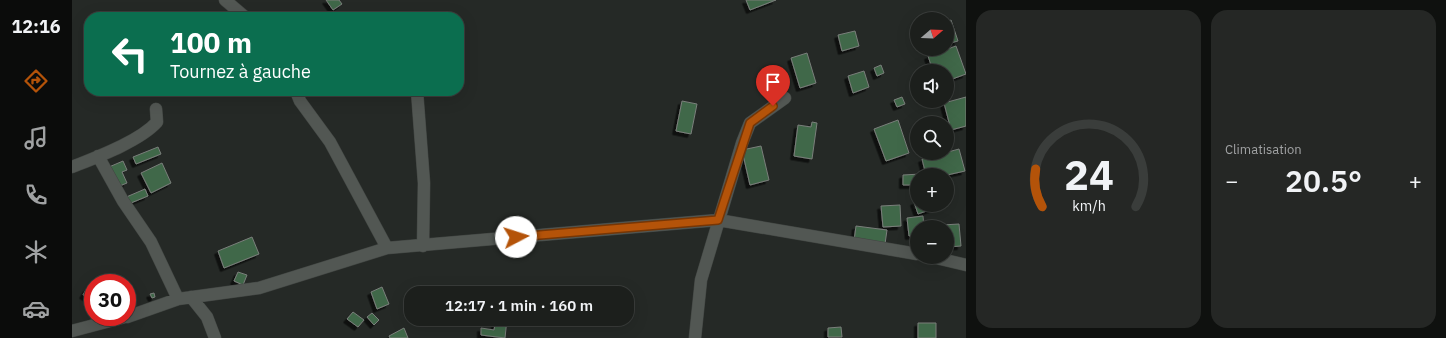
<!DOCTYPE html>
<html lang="fr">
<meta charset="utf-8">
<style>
:root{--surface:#1c1f1c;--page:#252725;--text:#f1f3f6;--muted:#a0a2a3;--line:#3a3d3b;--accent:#b45309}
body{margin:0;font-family:"IBM Plex Sans",sans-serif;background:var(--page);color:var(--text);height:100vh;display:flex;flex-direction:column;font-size:15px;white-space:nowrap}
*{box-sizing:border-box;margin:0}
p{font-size:13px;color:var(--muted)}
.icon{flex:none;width:22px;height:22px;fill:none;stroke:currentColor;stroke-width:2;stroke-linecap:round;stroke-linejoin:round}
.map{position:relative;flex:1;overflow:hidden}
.panel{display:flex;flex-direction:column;gap:10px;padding:10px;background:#0f110f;width:480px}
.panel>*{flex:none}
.guide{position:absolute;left:12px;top:12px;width:380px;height:84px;border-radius:16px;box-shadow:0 4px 16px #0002,0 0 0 1px var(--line);background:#0b6e4f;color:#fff;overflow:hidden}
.needle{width:26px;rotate:71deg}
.fabs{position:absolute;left:838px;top:12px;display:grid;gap:8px}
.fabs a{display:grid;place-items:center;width:44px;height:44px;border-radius:50%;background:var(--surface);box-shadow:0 4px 16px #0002,0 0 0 1px var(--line);font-size:20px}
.speed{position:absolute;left:12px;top:274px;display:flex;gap:8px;font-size:20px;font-weight:700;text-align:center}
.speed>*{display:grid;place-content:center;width:52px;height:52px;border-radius:50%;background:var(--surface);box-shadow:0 4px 16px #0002,0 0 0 1px var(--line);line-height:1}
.speed .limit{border:6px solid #d22;background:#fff;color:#111}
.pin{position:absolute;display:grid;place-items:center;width:34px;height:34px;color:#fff;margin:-41px -17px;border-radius:50% 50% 50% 0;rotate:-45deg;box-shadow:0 0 4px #0007}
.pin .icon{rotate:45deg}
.me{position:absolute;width:44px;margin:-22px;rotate:85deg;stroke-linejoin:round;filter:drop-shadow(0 0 3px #0008)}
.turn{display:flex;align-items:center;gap:14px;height:84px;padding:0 20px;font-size:18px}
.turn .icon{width:52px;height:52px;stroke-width:2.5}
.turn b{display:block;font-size:28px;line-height:34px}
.big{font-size:30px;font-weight:600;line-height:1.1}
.panel .widget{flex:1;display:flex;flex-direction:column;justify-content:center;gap:6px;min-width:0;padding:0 14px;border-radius:16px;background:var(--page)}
.panel .dial{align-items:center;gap:0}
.dial svg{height:104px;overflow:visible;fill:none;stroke:var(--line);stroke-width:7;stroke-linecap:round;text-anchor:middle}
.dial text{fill:var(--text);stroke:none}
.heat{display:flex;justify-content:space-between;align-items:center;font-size:22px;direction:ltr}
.panel .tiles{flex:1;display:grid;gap:10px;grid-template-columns:repeat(2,1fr)}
.trip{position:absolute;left:332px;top:286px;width:230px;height:40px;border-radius:16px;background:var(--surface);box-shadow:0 4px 16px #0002,0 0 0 1px var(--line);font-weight:600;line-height:40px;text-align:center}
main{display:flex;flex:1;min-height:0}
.dock{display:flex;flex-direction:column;width:72px;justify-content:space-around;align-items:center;background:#0b0c0b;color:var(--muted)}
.dock .icon{width:28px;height:28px}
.dock .active{color:var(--accent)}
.dock b{font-size:18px;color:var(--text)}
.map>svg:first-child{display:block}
.building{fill:#416749;stroke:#7a7f7b;filter:url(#shadow)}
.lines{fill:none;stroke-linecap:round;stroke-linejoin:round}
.street-casing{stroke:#414542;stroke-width:13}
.street{stroke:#525753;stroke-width:12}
.route-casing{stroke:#753606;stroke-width:10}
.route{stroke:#b45309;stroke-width:7}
</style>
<main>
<nav class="dock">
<b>12:16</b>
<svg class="icon active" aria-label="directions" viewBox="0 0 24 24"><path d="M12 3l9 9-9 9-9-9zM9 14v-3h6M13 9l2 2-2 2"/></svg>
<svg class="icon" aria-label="music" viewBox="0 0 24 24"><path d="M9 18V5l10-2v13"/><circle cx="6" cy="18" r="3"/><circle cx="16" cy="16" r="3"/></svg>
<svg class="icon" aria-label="phone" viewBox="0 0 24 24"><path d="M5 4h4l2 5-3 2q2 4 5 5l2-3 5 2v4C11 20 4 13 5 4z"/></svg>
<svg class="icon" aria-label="climate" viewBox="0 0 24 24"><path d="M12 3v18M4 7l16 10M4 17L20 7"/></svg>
<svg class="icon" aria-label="car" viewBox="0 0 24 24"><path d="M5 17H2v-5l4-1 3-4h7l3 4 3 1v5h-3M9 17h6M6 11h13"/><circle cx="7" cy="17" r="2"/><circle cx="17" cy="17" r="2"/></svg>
</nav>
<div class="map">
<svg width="894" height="338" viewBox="0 0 894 338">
<defs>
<filter id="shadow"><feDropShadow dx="-3.5" dy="3.5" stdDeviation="0" flood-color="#0009"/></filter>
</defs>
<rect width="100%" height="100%" fill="#252926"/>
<!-- building -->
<path class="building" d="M254,0H267L270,4L261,10Z
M674,0H704L678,10Z
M879,20L886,41L875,44V22Z
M783,31L787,46L770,51L766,35Z
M884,46L894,74L875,81V71H861L856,56Z
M735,53L744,83L728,88L719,58Z
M809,65L812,73L805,76L802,68Z
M792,71L797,87L781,93L776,76Z
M830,97L833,104L825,107L822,100Z
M894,97V126L879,130L872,103Z
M610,101L625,104L619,134L604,131Z
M826,120L837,153L814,161L802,129Z
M740,122L745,123L740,159L722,156L726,125L739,127Z
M689,146L697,180L678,185L670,150Z
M86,147L89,154L64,164L61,157Z
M887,149L893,171L875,175H854L850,159Z
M51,161L55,170L50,172L55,183L45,187L37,167Z
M90,163L99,183L79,193L69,173Z
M849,174L845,175V185H831V175Z
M73,189L76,196L54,205L52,198Z
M845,201V205H862L863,208L846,214L842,202Z
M828,205L829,226L811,227L809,206Z
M851,216L852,227H845V235L837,236L835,218Z
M887,224L889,246L875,247V227H870V225Z
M784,226L815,230L813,244L782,241Z
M180,237L187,254L152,268L146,251Z
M166,272L175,275L171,285L162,281Z
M310,287L317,304L305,309L299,292Z
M15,288L21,292L18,299L11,295Z
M82,293L83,297L80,298L78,294Z
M281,312L292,320L286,327L275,319Z
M300,313L307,320L302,325L295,317Z
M424,319H435L433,338L409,335V328L422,330Z
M846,323H864V338H846Z
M769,327L770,337H756V328Z
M332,328L336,338H318L317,336Z"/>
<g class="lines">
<!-- street casing -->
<g class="street-casing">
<path id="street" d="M153,0L173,17
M224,91L228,101L258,142L315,248
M345,91L352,183L351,246
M26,156L51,201L79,242L106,299
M0,167C25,157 68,141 85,122L84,109
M860,257L894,265
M119,297L135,317L143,338
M55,317L106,299L187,288L315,248L646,220L845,254
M0,331L53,317
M623,338L629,280L670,143L678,123L713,98"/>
</g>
<!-- street -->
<use href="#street" class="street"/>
</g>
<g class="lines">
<!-- route casing -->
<g class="route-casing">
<path id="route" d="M444,237L646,220L678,123L701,106"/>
</g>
<!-- route -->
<use href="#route" class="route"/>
</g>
</svg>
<div class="fabs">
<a><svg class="needle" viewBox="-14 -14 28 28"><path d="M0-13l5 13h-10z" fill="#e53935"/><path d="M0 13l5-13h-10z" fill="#a0a2a3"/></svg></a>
<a><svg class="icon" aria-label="sound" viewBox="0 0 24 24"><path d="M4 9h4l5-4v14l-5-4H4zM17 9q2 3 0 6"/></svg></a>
<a><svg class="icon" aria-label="search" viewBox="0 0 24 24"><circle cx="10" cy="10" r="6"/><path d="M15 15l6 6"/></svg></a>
<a>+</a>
<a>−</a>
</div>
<div class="speed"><div class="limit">30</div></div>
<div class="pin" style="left:701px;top:106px;background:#d93025"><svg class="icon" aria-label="arrive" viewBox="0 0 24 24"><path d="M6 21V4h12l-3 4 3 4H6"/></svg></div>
<svg class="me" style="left:444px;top:237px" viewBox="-20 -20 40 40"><circle r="19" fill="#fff"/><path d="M0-13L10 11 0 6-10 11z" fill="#b45309"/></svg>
<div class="trip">12:17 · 1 min · 160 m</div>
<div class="guide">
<div class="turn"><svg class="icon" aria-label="left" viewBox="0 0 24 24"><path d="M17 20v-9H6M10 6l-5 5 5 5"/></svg><div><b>100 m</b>Tournez à gauche</div></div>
</div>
</div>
<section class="panel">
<div class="tiles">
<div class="widget dial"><svg viewBox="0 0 100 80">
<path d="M14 69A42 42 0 1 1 86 69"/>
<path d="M14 69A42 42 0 0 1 9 40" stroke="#b45309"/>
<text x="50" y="56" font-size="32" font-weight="700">24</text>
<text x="50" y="72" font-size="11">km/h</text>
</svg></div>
<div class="widget"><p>Climatisation</p>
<div class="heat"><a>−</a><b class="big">20.5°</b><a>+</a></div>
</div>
</div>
</section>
</main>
